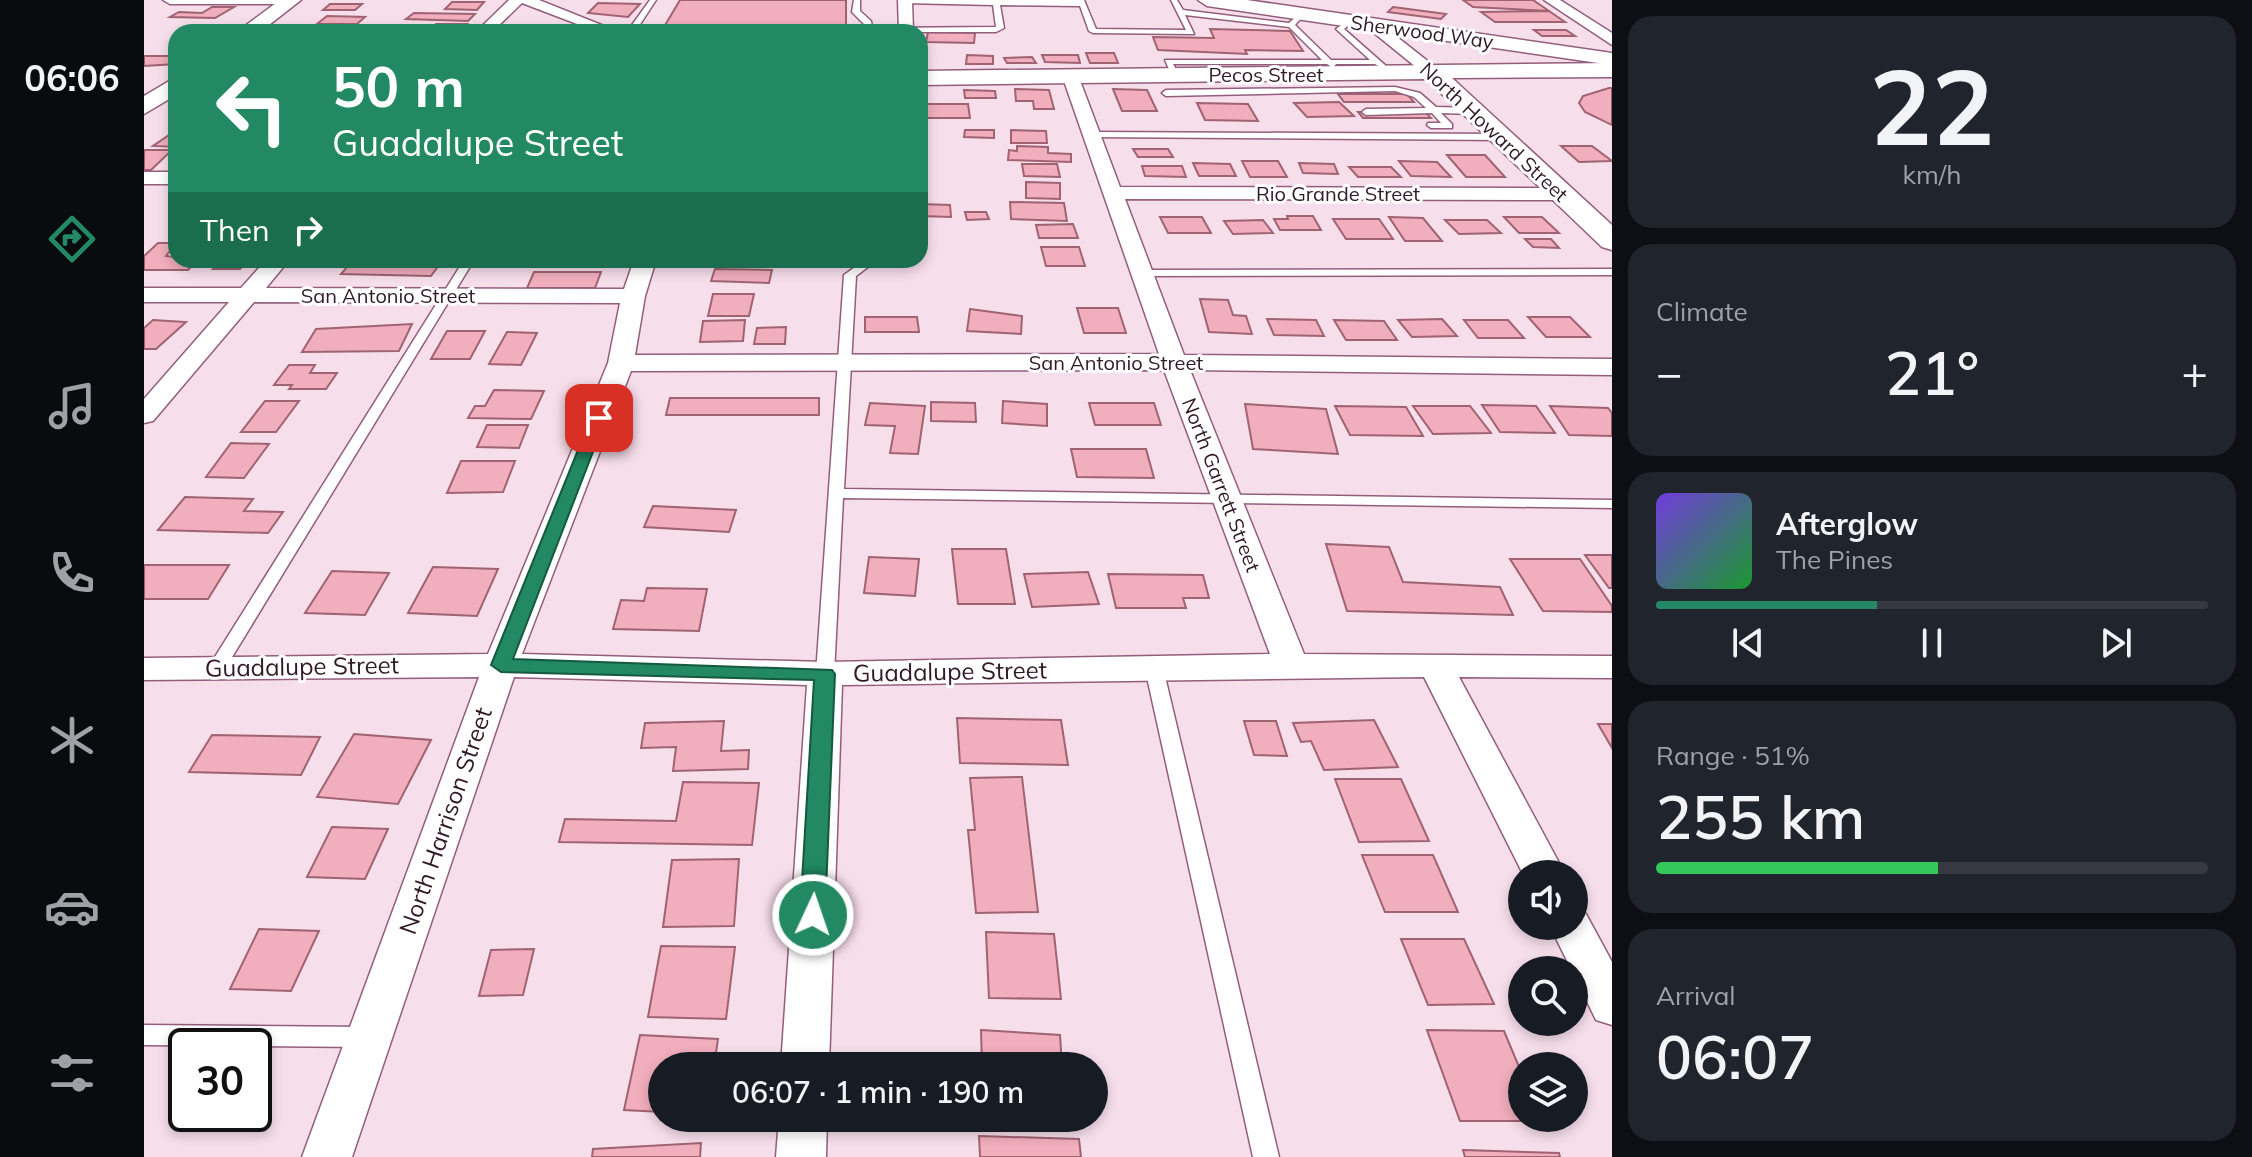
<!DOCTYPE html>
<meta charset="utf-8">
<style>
:root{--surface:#171b24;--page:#20242c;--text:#f1f3f6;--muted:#9ea1a6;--line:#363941;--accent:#228964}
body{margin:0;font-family:Mulish,sans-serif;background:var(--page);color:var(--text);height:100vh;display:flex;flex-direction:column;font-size:30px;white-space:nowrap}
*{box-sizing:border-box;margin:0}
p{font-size:26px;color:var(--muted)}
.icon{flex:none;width:44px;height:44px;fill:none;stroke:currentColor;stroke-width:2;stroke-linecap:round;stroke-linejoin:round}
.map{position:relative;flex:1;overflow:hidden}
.drawer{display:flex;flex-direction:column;gap:16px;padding:16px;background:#0d0f14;width:640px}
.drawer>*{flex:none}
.hud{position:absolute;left:24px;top:24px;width:760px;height:244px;border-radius:24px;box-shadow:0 4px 12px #0003;background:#228964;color:#fff;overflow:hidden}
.fabs{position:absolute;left:1364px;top:860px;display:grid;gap:16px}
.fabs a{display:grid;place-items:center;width:80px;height:80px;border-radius:50%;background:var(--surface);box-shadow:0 4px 12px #0003;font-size:40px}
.speed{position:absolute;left:24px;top:1028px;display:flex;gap:16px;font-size:40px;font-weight:700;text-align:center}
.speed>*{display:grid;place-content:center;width:104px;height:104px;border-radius:50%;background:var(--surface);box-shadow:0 4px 12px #0003;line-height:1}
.speed .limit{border:4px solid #111;border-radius:12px;background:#fff;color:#111}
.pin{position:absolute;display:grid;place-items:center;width:68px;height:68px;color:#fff;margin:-34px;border-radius:16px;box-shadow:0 4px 12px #0006}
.me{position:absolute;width:88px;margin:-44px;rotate:3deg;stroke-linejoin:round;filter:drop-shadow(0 0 6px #0008)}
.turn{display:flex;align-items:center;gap:28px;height:168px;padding:0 32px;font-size:36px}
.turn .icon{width:104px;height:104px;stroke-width:2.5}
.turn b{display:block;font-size:56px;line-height:68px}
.then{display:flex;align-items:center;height:76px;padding:0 32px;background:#0003;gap:16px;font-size:30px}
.big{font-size:60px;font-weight:600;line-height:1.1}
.drawer .card{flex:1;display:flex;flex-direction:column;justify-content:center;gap:12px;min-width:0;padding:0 28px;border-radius:24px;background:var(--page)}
.drawer .dial{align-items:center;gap:0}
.dial b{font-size:104px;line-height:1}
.song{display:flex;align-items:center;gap:24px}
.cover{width:96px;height:96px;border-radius:12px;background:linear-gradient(135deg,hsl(260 70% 55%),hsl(130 70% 35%))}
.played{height:8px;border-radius:4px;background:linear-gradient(90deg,var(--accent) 40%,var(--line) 40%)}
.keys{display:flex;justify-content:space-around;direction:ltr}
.heat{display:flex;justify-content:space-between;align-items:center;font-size:44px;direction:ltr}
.charge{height:12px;border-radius:6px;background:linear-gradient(90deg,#34c759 51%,var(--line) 0)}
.trip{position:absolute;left:504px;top:1052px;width:460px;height:80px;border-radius:40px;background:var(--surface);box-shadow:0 4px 12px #0003;font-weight:600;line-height:80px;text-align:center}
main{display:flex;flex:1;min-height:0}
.tabs{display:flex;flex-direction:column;width:144px;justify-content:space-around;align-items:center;background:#090b0e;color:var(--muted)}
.tabs .icon{width:56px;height:56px}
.tabs .current{color:var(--accent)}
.tabs b{font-size:36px;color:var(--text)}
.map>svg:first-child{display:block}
.building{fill:#f1aebd;stroke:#a06372;stroke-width:2}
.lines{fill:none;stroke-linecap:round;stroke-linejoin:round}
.lane-casing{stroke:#935e7c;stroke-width:3}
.street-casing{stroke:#935e7c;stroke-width:3}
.secondary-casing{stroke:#935e7c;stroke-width:3}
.primary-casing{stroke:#935e7c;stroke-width:3}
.lane{fill:#fff;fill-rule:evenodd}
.street{fill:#fff;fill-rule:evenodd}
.secondary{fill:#fff;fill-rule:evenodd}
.primary{fill:#fff;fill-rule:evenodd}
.route{fill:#228964;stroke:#165941;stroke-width:2}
.labels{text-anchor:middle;stroke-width:6;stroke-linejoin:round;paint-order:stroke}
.far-street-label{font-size:20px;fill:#301a27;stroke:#fff}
.street-label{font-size:24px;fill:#301a27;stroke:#fff}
</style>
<main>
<nav class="tabs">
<b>06:06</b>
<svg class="icon current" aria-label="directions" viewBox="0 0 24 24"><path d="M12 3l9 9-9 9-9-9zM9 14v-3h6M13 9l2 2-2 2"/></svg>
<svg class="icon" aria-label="music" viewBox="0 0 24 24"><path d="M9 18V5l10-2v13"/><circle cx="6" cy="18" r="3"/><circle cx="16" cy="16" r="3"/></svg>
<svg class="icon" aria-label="phone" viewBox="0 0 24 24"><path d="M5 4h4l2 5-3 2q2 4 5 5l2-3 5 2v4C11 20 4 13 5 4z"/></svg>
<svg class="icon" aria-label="climate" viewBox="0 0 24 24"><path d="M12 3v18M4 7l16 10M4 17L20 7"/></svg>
<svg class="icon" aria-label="car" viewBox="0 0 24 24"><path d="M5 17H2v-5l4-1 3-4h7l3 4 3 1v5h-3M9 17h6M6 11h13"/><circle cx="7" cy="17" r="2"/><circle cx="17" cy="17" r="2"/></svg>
<svg class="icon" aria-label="filters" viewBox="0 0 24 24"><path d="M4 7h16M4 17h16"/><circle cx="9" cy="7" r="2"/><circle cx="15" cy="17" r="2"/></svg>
</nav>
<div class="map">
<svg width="1468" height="1157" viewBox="0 0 1468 1157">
<rect width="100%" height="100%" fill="#f7deeb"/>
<!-- building -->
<path class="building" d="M536,0H702V28L577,27L574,32H517Z
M1319,0H1389L1405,11L1329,7Z
M308,2H340L333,10L301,9Z
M454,3L496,4L484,17L444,13Z
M186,4H218L211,10H179Z
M68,7H90L71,18L26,17L35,12L58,13Z
M1249,7L1302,14L1297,19L1244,12Z
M1405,11L1421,22H1351L1337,12Z
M270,13L331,14L324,21L262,19Z
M183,16L221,17L213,24H173Z
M292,24H323L315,32H284Z
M397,26H429L426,30L392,32Z
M1066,29L1146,31L1159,51L1101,50L1103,54L1014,50L1009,37L1070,38Z
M1390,30H1422L1431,36H1398Z
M784,32L831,33L830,43L782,42Z
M942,53H970L974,63H946Z
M823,55L849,56V64H822Z
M898,55H934L936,63L901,62Z
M0,56H32V64L0,66Z
M888,57L892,63H863L860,58Z
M1465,88H1468V125L1441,112L1435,103L1439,96Z
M871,89L905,90L910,109H890L889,101H872Z
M969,89L1003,90L1013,111H978Z
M820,90L851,91L852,98H821Z
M1194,94H1263L1270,102H1200Z
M1195,102L1210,116L1163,117L1150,103Z
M1053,103L1104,104L1114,121L1061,120Z
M776,104H824L826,118H776Z
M1214,112H1281L1287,118H1219Z
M821,130H850V138L820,137Z
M867,130L902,131L903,143H867Z
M25,135H32V147L9,146Z
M873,146L904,147V153L927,154V162L864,160L865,150L873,151Z
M1417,146H1448L1468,161L1435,162Z
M989,149H1024L1029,157H994Z
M0,150H28L7,170H0Z
M1303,155H1341L1361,177H1322Z
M1098,161H1134L1143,177H1106Z
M1255,161L1293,162L1307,177L1267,176Z
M1049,163L1086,164L1092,176H1055Z
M1155,163L1190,164L1194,174L1159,173Z
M878,164H913L916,177L880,176Z
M998,166H1038L1042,177L1001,176Z
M1205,167H1247L1257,177H1214Z
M882,182L916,183V199L882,198Z
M866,202L920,203L923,221L867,219Z
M776,204L806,205L807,217L776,216Z
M821,212H842L845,219L823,220Z
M1143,216H1169L1177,230H1136L1130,219H1144Z
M1016,217H1058L1067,233H1024Z
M1245,217L1279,218L1298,241H1261Z
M1360,217H1398L1415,233H1375Z
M1189,219H1235L1249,239H1202Z
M1119,220L1129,233L1089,234L1080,221Z
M1301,220H1343L1357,233L1315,234Z
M929,224L934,238H895L892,225Z
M1381,239H1407L1415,248L1389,247Z
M14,243H32L22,256L54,260L44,270H0V256Z
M897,247H935L941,266H902Z
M65,260H104L96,269H69L75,263H63Z
M209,260H259L255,265H295L287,276L197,274Z
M571,269L628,270L625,283L567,281Z
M390,272H457L451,288H383Z
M569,294H610L605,316H564Z
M1056,299L1084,300L1089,315L1102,316L1108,334L1065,332Z
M933,308H974L982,333H940Z
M826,309L878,316L877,334L823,331Z
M721,317H773L775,332H721Z
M1384,317H1426L1446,337H1402Z
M1123,319L1172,320L1180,336L1130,335Z
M1298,319L1313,336L1268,337L1254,320Z
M9,320L42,322L12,349H0V328Z
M601,320L599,341L556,342L559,321Z
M1190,320L1240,321L1253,340H1202Z
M1320,320H1364L1380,338H1334Z
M268,324L255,351L158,352L172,329Z
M642,327L641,344H610L613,328Z
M303,331H341L326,359H287Z
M363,332L393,333L377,365L345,364Z
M145,365H171L166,373H193L182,389H145L148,385H130Z
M350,390L400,391L387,419L324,418L331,406H341Z
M526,398H675V415H522Z
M121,401H155L132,432H97Z
M859,401L903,404V426L858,423Z
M787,402L831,403L832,422L787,421Z
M726,403L781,406L774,454L746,453L751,426L721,425Z
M945,403H1010L1017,425H951Z
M1101,404L1182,409L1194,454L1109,449Z
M1338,405L1392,406L1411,433L1356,432Z
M1191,406L1262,407L1279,436L1206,435Z
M1269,406H1326L1347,433L1289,434Z
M1406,406L1464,408L1468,413V436L1425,435Z
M343,425H384L375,448L333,447Z
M87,443L125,444L100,478L62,477Z
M927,449H1002L1010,478L933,477Z
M317,461H371L359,492L303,493Z
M41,497L109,499L100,511L139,512L124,533L14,530Z
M509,506L592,510L585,532L500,527Z
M1182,544L1245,547L1259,582L1356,587L1369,615L1203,611Z
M808,549H862L871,604H814Z
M1441,555H1468V588H1465Z
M725,557L775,559L771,596L720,593Z
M1366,559H1436L1468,606V612L1399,611Z
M0,565H85L64,599H0Z
M289,567L354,569L333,616L264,613Z
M188,571L245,573L221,615L161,613Z
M944,572L955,604L888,607L880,574Z
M964,574L1059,575L1065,598H1039L1042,608H972Z
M503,588L563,589L555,631L469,629L477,600L500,601Z
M813,718L917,720L924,765L816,763Z
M1230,720L1254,767L1180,770L1167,741L1157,742L1149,723Z
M580,721L577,751L605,750L604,769L529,771L532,747L497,748L501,723Z
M1100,721H1132L1143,756L1110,755Z
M1454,724H1468V748Z
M210,734L287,740L254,804L173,797Z
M68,735L176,737L157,775L45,772Z
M878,777L894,912L832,913L824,830H831L826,778Z
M1191,779H1257L1285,841L1215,842Z
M539,782L615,783L608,845L415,842L421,819L532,821Z
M188,827L244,829L221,879L163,877Z
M1218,855H1289L1314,912H1241Z
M595,859L590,926L519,927L528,860Z
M115,929L175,931L147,991L86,989Z
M842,932L910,934L917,999L845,998Z
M1257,939H1320L1350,1004L1284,1005Z
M517,946L591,947L582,1019L504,1017Z
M390,949L379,995L335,996L347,950Z
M837,1030L916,1035L918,1066H838Z
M1283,1030L1360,1031L1378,1074V1118L1397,1121H1316Z
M496,1035L574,1039L570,1066H518V1112L480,1110Z
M835,1136L935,1139L937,1157H836Z
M557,1143L556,1157H448L449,1149Z
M1319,1150L1415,1153L1416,1157H1321Z"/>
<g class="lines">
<!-- lane casing -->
<g class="lane-casing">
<path id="lane" d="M506,0H512L491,32H483Z
M710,0H716V11L727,21L728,28L852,27L849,5L759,3L761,0H940L952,29L1042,30L1027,0H1033L1039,10L1145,23L1153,16H1159L1151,25L1187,60H1226L1192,29L1204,20L1208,22L1200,29L1242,66L1238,68L1231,64H1192L1189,68L1183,64H1029L1036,76L1032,78L1028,76L1021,60H1178L1145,27L1041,15L1050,34L949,33L945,31L936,6L856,5L860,28L852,32H678L721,28L720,24L708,12Z
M1251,87L1276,93L1292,107L1330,108L1334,111L1330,114L1297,113L1308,124V128H1287L1283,125L1284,123H1297L1288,113L1222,115L1218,112L1222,109L1282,108L1270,97L1251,91L1022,96L1018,93L1022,90Z
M949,132L1357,134L1362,137L1357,140L946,137V133Z
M320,260H330L79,672H67L64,668Z
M721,260H733L712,276L700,489L1468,500V508L699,498L690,674L681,680L675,678L672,674L700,275Z
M1468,269V275L998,276L992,273L998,270Z
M1010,662L1019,668L1135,1157H1109L1001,668Z
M0,1025L222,1027L230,1030L234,1037L230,1044L222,1047L0,1045Z"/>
</g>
<!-- street casing -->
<g class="street-casing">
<path id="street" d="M19,0H154L147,4H26Z
M365,0H395L475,32H454L378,3L348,32H332Z
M754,0H768L769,32H755Z
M1400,0H1416L1468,33V45Z
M1224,22H1234L1295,70V76H1283L1224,28Z
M927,73L935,78L976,187L1418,188L1428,194L1418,200L981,199L1040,355L1468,359V375L1046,370L1160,654L1468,656V678L1315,677L1421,874H1379L1280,677L698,685L685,1066H637L663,685L370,677L208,1157H158L335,677L0,680V658L344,654L464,363L476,303L110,302L9,421L0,423V399L85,302H0V288H97L122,260H145L122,288L480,289L490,260H512L501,296L491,355L1015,354L919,78ZM1020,370L1126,654L681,662L378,654L487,371Z
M0,172H32V184H0Z
M1430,910L1442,914L1468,962V1025L1452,1020L1406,926H1430Z
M635,1118H683L682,1157H632Z"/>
</g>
<!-- secondary casing -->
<g class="secondary-casing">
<path id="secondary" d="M136,0H157L116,32H93Z
M1468,63V77L1308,78L1468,225V250L1458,247L1282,79L776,85V71Z
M32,77V95L0,114V96Z"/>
</g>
<!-- primary casing -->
<g class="primary-casing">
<path id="primary" d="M1054,0H1103L1468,53V65L1063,6Z"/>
</g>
<!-- lane -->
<use href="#lane" class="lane"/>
<!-- street -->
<use href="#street" class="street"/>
<!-- secondary -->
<use href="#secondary" class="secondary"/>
<!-- primary -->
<use href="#primary" class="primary"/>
</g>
<!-- route -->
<path class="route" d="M455,413L462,418L369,659L688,670L691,674L681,915L677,922L669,925L660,922L656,915L670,680L357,672L347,665L447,418Z"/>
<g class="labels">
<!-- far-street labels -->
<g class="far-street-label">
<text transform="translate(1278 32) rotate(8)" y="7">Sherwood Way</text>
<text x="1122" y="82">Pecos Street</text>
<text transform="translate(1350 132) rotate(43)" y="7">North Howard Street</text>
<text x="1194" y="201">Rio Grande Street</text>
<text x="244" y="303">San Antonio Street</text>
<text x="972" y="370">San Antonio Street</text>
<text transform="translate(1077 485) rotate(69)" y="7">North Garrett Street</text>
</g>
<!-- street labels -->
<g class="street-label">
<text transform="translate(158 667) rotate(-1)" y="8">Guadalupe Street</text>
<text transform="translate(806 672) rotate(-1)" y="8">Guadalupe Street</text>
<text transform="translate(302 821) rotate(-71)" y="8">North Harrison Street</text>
</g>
</g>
</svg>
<div class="fabs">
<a><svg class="icon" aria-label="sound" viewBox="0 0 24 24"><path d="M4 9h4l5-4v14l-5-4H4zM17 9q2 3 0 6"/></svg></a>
<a><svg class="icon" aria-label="search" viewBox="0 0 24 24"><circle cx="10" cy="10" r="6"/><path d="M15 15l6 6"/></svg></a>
<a><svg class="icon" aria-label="layers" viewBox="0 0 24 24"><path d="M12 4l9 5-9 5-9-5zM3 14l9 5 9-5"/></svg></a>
</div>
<div class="speed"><div class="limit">30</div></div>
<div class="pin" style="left:455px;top:418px;background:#d93025"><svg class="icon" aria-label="arrive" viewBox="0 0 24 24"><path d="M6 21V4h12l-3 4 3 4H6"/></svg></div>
<svg class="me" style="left:669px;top:915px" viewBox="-20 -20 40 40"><circle r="17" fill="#228964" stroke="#fff" stroke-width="3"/><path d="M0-11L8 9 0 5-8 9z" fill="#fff"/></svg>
<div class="trip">06:07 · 1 min · 190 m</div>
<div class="hud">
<div class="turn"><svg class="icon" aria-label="left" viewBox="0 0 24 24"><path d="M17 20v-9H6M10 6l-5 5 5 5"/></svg><div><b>50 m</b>Guadalupe Street</div></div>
<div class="then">Then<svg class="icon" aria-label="right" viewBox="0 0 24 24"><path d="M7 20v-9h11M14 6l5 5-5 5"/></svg></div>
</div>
</div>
<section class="drawer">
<div class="card dial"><b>22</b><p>km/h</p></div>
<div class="card"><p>Climate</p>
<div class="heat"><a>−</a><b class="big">21°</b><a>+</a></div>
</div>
<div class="card">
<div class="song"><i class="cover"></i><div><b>Afterglow</b><p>The Pines</p></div></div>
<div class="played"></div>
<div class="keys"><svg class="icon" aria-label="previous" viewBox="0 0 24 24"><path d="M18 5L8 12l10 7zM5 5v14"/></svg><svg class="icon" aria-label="pause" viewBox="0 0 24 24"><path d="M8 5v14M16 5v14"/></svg><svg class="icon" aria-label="next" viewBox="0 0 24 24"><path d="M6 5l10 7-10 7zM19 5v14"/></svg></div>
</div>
<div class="card"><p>Range · 51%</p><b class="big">255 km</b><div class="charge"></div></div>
<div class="card"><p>Arrival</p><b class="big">06:07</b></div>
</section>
</main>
